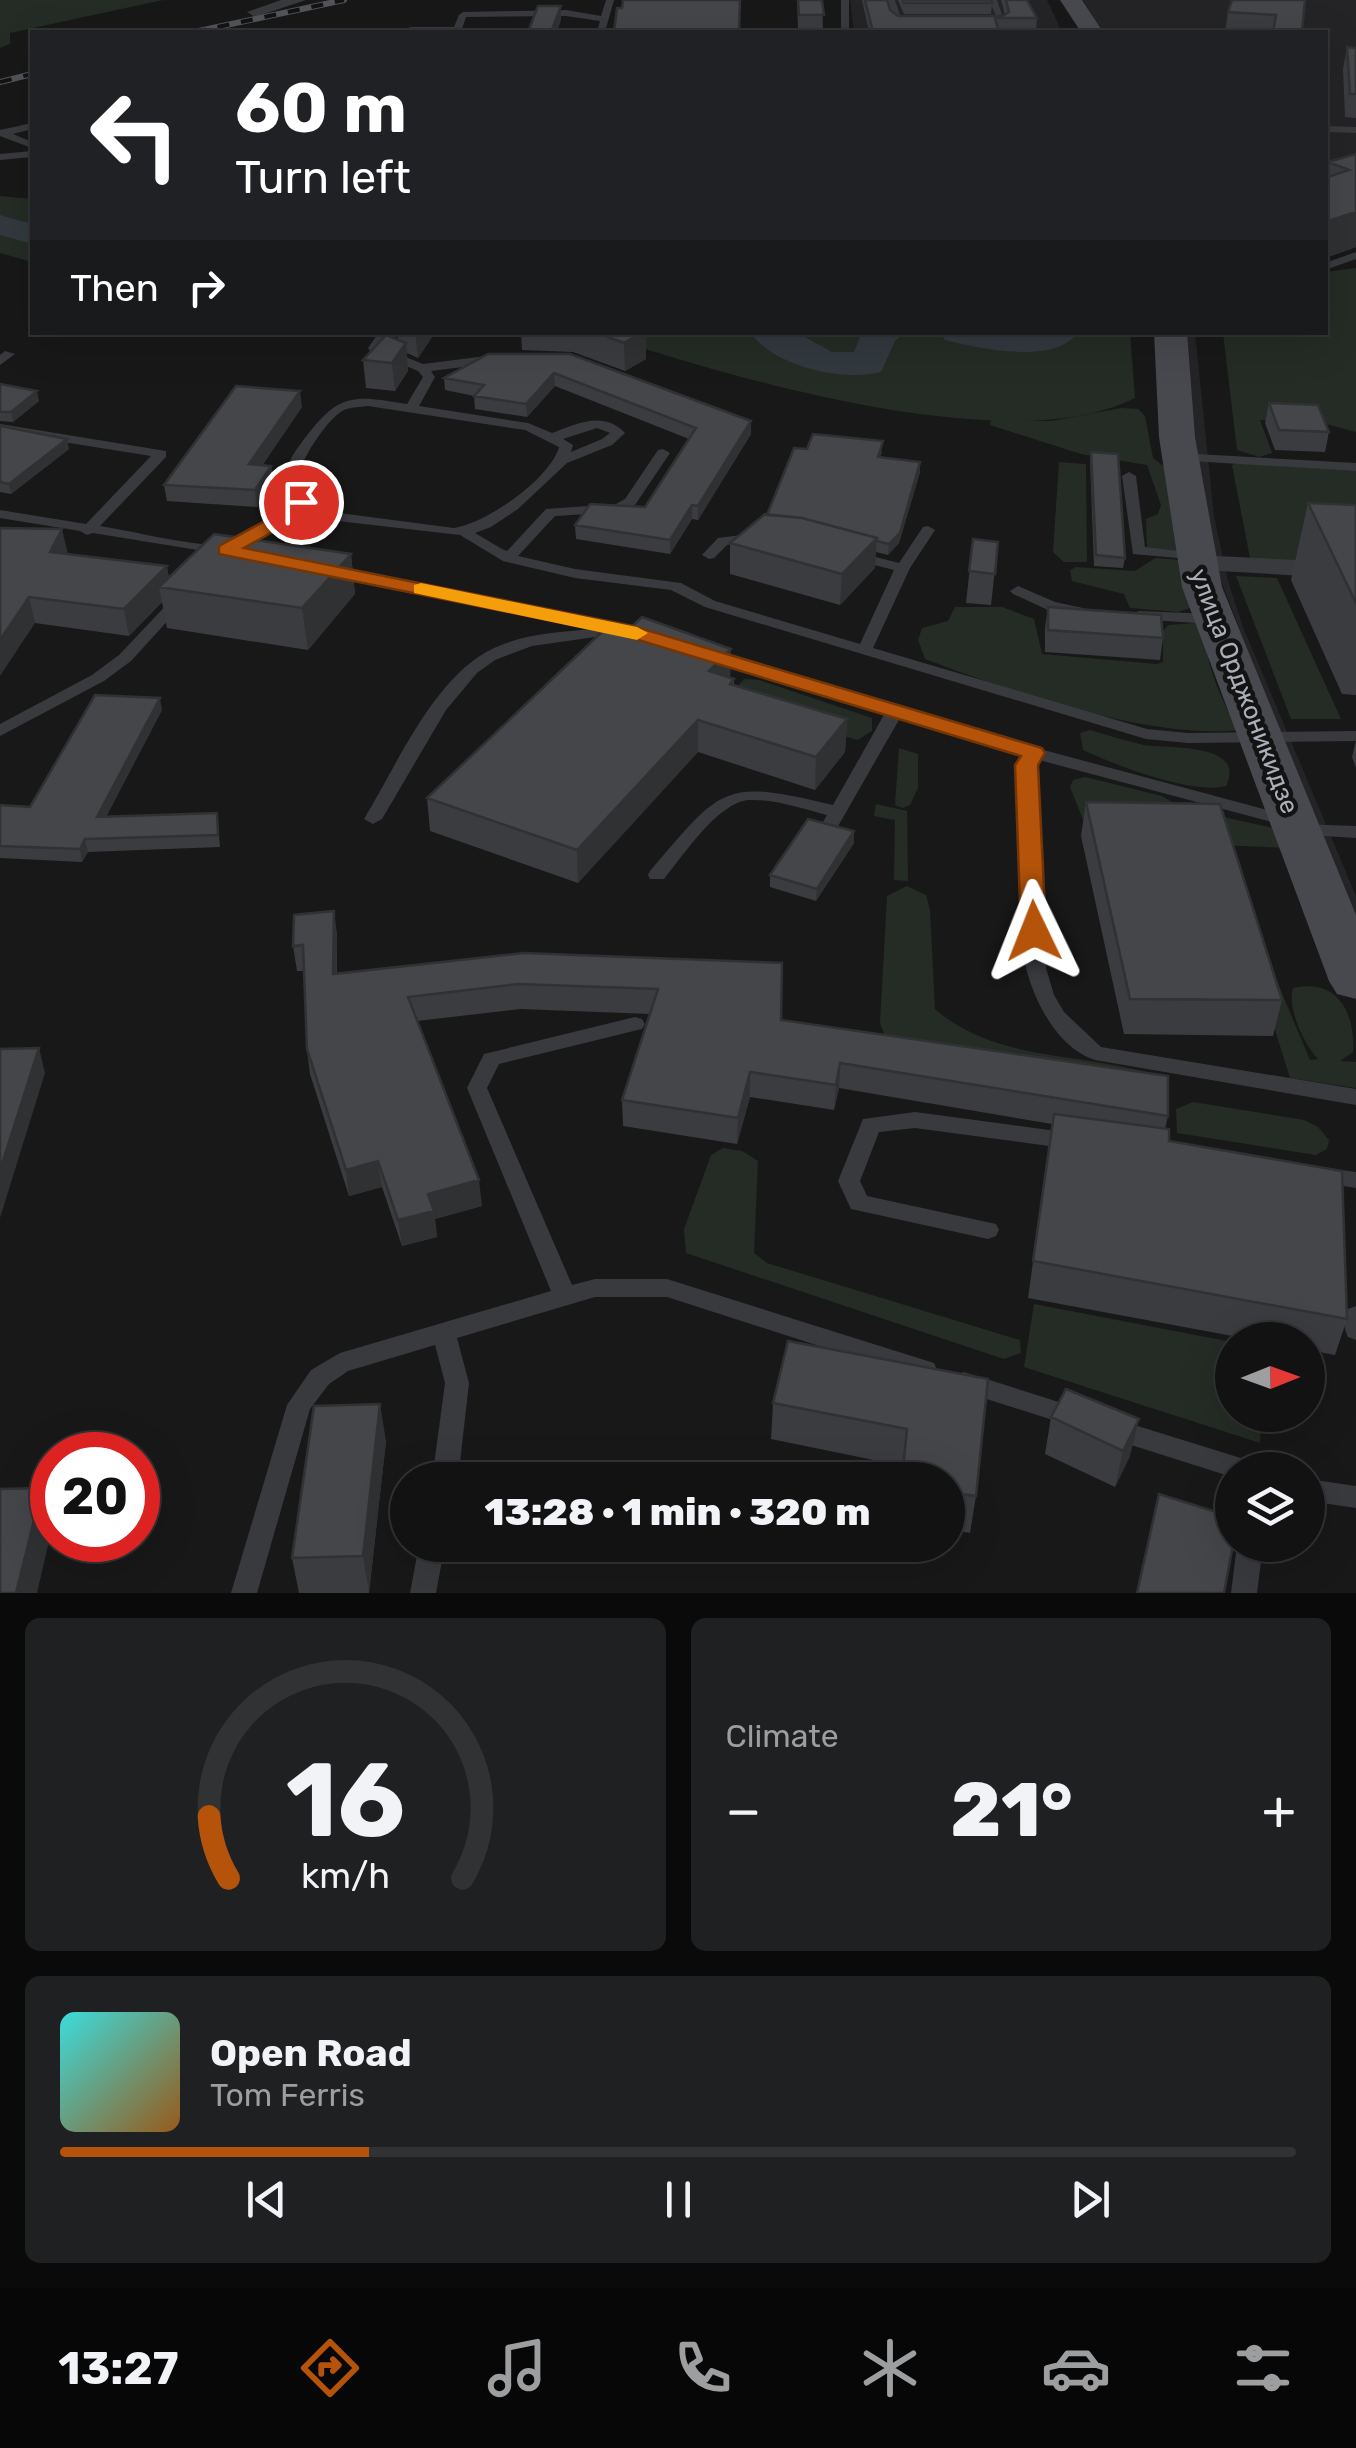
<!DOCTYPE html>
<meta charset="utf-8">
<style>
:root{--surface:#121213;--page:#1f2021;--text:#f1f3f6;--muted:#9c9ea0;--line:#313233;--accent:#b45309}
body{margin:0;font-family:Rubik,sans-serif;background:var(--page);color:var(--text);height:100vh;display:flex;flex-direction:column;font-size:38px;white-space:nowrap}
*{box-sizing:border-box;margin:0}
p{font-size:32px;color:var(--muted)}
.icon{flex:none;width:55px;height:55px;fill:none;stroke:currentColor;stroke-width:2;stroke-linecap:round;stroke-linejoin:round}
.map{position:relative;height:1593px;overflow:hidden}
.panel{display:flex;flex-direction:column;gap:25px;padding:25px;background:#0a0a0a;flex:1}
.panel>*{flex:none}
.guide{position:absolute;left:30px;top:30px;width:1298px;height:305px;border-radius:0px;box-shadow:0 10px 40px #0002,0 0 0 2px var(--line);background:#202124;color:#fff;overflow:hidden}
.needle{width:65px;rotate:89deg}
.tools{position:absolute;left:1215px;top:1322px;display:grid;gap:20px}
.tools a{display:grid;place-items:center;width:110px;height:110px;border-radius:50%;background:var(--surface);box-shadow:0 10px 40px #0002,0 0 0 2px var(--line);font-size:50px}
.speed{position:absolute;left:30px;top:1432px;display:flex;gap:20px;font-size:50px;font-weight:700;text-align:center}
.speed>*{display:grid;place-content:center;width:130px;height:130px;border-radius:50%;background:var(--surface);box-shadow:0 10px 40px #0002,0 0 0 2px var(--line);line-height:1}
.speed .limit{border:15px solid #d22;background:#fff;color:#111}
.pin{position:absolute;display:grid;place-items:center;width:85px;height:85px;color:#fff;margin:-42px;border:5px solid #fff;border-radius:50%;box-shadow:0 2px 10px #0007}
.me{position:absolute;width:110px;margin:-55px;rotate:358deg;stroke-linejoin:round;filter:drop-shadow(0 0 8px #0008)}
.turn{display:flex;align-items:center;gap:35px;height:210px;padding:0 40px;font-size:45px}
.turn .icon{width:130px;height:130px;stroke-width:2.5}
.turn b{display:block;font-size:70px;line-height:85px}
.then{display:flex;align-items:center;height:95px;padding:0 40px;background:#0003;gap:20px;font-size:38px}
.big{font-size:75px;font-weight:800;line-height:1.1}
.panel .card{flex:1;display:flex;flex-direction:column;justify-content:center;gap:15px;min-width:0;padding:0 35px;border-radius:15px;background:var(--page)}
.panel .dial{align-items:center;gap:0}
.dial svg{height:260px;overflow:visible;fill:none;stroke:var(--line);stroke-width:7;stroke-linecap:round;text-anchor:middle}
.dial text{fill:var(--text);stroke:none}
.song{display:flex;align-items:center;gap:30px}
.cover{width:120px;height:120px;border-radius:15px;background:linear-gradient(135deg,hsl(180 70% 55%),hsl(30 70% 35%))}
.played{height:10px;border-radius:5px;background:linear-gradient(90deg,var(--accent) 25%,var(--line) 25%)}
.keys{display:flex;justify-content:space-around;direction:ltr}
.heat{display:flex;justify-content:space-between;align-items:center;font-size:55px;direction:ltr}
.panel .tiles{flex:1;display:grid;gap:25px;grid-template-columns:1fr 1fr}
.card:last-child{grid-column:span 2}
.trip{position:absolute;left:390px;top:1462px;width:575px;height:100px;border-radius:50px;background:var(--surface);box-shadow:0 10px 40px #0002,0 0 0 2px var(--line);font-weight:800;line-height:100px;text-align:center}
.tabs{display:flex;height:160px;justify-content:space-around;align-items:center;background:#070708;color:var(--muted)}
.tabs .icon{width:70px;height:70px}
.tabs .on{color:var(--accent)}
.tabs b{font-size:45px;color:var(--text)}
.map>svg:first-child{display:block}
.built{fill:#242426}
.green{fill:#242c25}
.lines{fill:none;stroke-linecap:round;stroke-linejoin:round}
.river{fill:#31393f;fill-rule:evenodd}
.lane{fill:#393a3e;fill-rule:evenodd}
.street{fill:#393a3e;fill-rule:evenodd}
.secondary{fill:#47494e;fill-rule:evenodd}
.rail-casing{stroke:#525459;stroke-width:6}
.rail{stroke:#131314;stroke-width:4;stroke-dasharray:12;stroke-linecap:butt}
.wall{fill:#3b3c3f}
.shaded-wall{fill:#303133}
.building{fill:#454649;stroke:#303133;stroke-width:2.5}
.route{fill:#b45309;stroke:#753606;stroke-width:2.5}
.slow{fill:#f59e0b}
.labels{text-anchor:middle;stroke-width:9;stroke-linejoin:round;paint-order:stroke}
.street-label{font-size:25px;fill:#abb0b8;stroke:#131314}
</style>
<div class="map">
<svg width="1356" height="1593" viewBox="0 0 1356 1593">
<rect width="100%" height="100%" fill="#181819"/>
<!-- built -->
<path class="built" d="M850,0H1047L1062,32H854Z
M1083,0H1356V162L1325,172V32H1102Z
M1182,333H1195L1214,516L1228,581L1243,627L1356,896V931L1206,542Z"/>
<!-- green -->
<path class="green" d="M0,0H163L10,33V44L0,48Z
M0,196L32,199V262L0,253Z
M1356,268V432L1312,420H1260L1272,453L1259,457L1237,450L1223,333L1325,332V272Z
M596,333H1130L1135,398C1010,462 725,376 596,333Z
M1121,408L1138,409L1145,416L1153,458L1167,469L1181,553L1147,548L1146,519L1158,514L1161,505L1147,465L1081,454L990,425L991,420L1052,421Z
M1059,462L1086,464L1087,562H1064L1053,552Z
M1238,463L1356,471V568L1250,558L1232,465Z
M1155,558L1181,560L1193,607L1178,612L1130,608L1124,594L1072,581L1070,570L1076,567L1135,571Z
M1236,576L1277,578L1341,719H1291Z
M955,607H1002L1034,619L1042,654L1157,664L1163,662V631L1168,625L1195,623L1202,628C1208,667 1219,697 1239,730C1151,740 1009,691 925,659L918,640L922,628L948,621Z
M744,679L759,680L872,718V731L858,740L745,709L730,695Z
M1090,730C1108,735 1126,741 1144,745C1168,749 1247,742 1226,786C1193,795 1115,765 1083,750L1080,733Z
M899,748L918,754V788L910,805L903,808L895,805Z
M1085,777L1162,796L1181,807L1086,827L1070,787L1073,780Z
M876,804L907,811L908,881L894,880L895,820L874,816Z
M1188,809L1278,829L1290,848L1218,845Z
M1225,870H1240L1279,986L1310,1060L1318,1059C1304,1044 1287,1009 1293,988C1337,978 1355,1011 1353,1052L1340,1061L1356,1062V1088L1290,1078Z
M907,886L926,895L930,910L935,1009C998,1064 1087,1051 1163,1077L886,1038L880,1023L887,896Z
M1193,1102L1304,1120L1318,1127L1329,1140L1327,1149L1316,1155L1177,1133L1176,1109Z
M723,1148L742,1151L758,1161L754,1253L767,1263L1020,1340L1021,1353L1004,1359L686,1253L684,1229L711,1155Z
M1034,1304L1232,1342V1415H1261L1260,1443L1024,1367Z"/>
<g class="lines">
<!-- river -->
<path class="river" d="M0,215L32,224V244L0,235Z
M750,332H796L832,352H854L862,332H905L895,341L881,372C842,382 774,367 750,332Z
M940,332H1078C1055,366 978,348 945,340Z"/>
<!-- lane -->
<path class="lane" d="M606,0H614L605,32H597L600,21L566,16L466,17L461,32H410L406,30L410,27H454L459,15L463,12L566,10L601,16Z
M841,0H849V32H841Z
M887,0H895L901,18L913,19V23H894Z
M989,0H997L1005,23H983V19L997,18Z
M32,123V129L13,134L32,142V148L0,136V130Z
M1325,126L1356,127V133L1325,132Z
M32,151V157L0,160V154Z
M1356,252V259L1325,270V263Z
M379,332H391L381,347L423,364L502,354L508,358L502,362L431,371L435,377L419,406L528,423L552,433C576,424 604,410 625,433L612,445L567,463L518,509L491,527L475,533L502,549L507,551L546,509L616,504L625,499L658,450L663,449L670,453L635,505L619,512L555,516L518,556L575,569L681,583L715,601L860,644L894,570L851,559L849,556L856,552L899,563L923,527L928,526L935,530L910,568L873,648L1147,729L1188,733L1356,731V741L1188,743L1146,739L705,607L671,590L575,578L503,561L460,535L294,516C275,533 247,550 222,554L93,533L87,535L80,531L0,518V510L86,524L151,456L0,432V424L166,451V457L100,526C137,532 182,544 219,545C244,546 289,509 299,486L287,468C291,455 300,445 308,434C341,391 357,396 407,404L423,377L418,371L370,351L368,348ZM368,406L525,430L559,447C550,479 487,523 454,528L301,508L313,486L301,468C305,454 330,416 344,410C351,407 361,407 368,406ZM597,428L610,433L602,439L571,452L573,445L563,439Z
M5,351L15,354L0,365V355Z
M1179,453L1356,463V471L1174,460V454Z
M1129,472L1136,476L1145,547L1195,553L1200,554V560L1133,554L1122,476Z
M757,533L762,534V540L727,545L714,558L709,559L702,555L718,538Z
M330,567L648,631L656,636L648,641L616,634L532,646L495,660L477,673L446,710L382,819L373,824L364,819C397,765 434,676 494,648C524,634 559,632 592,629L325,574L323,571Z
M1018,586L1055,602L1083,608L1086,611L1078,616L1046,609L1013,594L1010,591Z
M179,595L184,597L187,600L184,603L131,661L104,681L0,736V724L92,675L119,655L174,597Z
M1139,611L1212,614L1220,619L1212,624L1134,619L1131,616L1134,613Z
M711,650L1040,749L1293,817L1296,821L1287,826L1039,760L1036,765L1046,968L1054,995L1064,1012L1101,1047L1356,1089V1105L1095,1060C1058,1048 1035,1003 1026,968L1018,765L1024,755L900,718L837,828H825L822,824L827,815C803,809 775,799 749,800C718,802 683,856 664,879H650L648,875L650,871C722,787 722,778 833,805L885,713L705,658L703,655Z
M1298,824L1356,826V838L1292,834L1289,830Z
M635,1017L642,1019L645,1024L642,1029L499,1064L487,1088L572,1285L595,1279H667L934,1363L937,1370L934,1377L925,1380L667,1297H595L457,1338L469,1383L458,1480H432L445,1383L435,1345L348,1371L329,1384L310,1409L257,1593H231L287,1405L311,1370L340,1353L551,1291L467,1088L484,1054Z
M915,1112L1071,1133L1079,1135L1082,1141L1079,1147L1071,1149L915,1128L879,1132L860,1181L867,1196L996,1224L999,1230L996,1236L988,1239L851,1209L838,1181L863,1119Z
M1320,1167L1356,1172V1188L1312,1181L1309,1175L1312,1169Z
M1356,1306V1340L1348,1337C1343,1327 1343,1319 1348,1309Z
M964,1372L1087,1411L1090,1418L1087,1425L1078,1428L955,1389L952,1382L955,1375Z
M1112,1418L1244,1459L1253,1462L1257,1470H1232V1477L1103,1436L1100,1429L1103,1422Z
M1308,1479L1356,1486V1508L1308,1501Z
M419,1545H445L436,1593H410Z
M1237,1545H1263L1257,1593H1231Z"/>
<!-- street -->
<path class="street" d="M281,0H306L255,17L247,12Z
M1196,555L1356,563V579L1186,569L1182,563L1186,557Z"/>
<!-- secondary -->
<path class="secondary" d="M1060,0H1082L1103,32H1081Z
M1154,332H1187L1195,437L1222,587L1356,915V999L1337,994L1329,981L1182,587L1159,437Z"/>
<!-- rail casing -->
<g class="rail-casing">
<path id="rail" d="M194,32L344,0
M0,82L32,74"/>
</g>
<!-- rail -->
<use href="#rail" class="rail"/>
</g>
<!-- wall -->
<path class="wall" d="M797,0H822L823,29H798Z
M862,0H887L890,10L898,16H1003L1005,15L1001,0H1027L1037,18L1036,30H998L999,32H869Z
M898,0H991L992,3L991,14H904Z
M1305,0L1302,32H1225L1228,12Z
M1347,47L1356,48V118L1345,117L1343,69Z
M1356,154V247L1325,258V176L1328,162Z
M398,332H431L432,337L418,358L407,353L408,371L395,391L366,388L363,360L398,340Z
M521,332H646V359L625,371L573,352L522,350Z
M488,354L751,421V434L698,520L692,519L670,554L576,539L575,525L645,507L689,439L555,386L527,417L475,409L474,396L445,390L444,378Z
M0,384L39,401L13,422L0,421Z
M1269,403L1329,432L1325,452L1275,450L1265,423Z
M302,407L262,465L271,466L273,482L257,507L167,501L164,485Z
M0,426L69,449L11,494L0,492Z
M882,451L880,457L920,462V472L899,543L888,555L876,552L875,568L840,605L730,574V543L767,515Z
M1091,452L1125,558L1123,568L1094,566L1090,462Z
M1308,503L1356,505V695L1342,694L1291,580Z
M0,528L68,554L169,577L351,554L355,594L308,650L167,628L162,602L129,636L35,623Z
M973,539L998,542L991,605L966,603Z
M1048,607L1163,638L1160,660L1045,652V628Z
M624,634L731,649L730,678L734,679V685L847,719L845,752L815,790L698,752L578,883L430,831L427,798Z
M162,710L106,816L217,813L220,847L88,852L82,862L0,858V805L30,807Z
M1356,740V768L1352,757Z
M1086,802L1282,1000L1273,1036L1124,1034L1081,836Z
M854,831V843L816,901L770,887V875Z
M334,911L337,936V974L524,953L781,1020L1168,1116L1165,1129L1169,1141L1347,1319L1335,1355L1308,1350V1340H1254L1028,1298L1052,1124L839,1088L834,1110L750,1097L737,1144L623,1126L622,1100L650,1014L520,1009L417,1021L482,1206L435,1219L437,1237L402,1246L382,1187L349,1196L310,1074L307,1049L304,971H297L293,946Z
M988,1379L976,1496L970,1533L948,1529V1480L903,1466L771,1439L773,1403Z
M1066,1389L1130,1456L1115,1487L1045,1454L1051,1417Z
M386,1441L369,1593H299L292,1558Z"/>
<!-- shaded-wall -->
<path class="shaded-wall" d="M561,6V20L557,32H551Z
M1356,212V247L1325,258V222Z
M415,332H431L432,337L418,358Z
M643,332H646V359L625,371L624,343Z
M406,343L408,371L395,391L392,363Z
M554,373L555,386L527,417L526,404Z
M37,391L39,401L13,422L11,412Z
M300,391L302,407L252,481L249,464Z
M751,421V434L698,520V506Z
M67,439L69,449L11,494L9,484Z
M920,462V472L899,543L888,555L889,544Z
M271,466L273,482L257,507L255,490Z
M692,505V519L670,554V540Z
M62,529L68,554L50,552Z
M877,538L875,568L840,605L842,574Z
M351,554L355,594L308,650L302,608Z
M167,566L171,588L159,587L162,602L129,636L124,609Z
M29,597L35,623L0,676V640Z
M731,649L730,681L709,671Z
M160,698L162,710L100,829L97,817Z
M847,719L845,752L815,790L816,757Z
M698,720V752L578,883L577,850Z
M854,831V843L816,901L817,889Z
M85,839L88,852L82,862L80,849Z
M334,911L337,936L336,1000L333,974Z
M39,1048L45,1073L0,1218V1170Z
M840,1063L839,1088L834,1110L836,1085Z
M750,1072V1097L737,1144L738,1118Z
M378,1161L382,1187L349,1196L346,1170Z
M479,1180L482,1206L435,1219L437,1237L402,1246L398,1220L428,1194Z
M380,1404L386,1441L369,1593L363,1556Z
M1139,1419L1130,1456L1115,1487L1123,1451Z
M42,1488L52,1522V1528L37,1593H16Z"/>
<!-- building -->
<path class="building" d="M623,0H740L739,32H614L617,8H622Z
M798,0H822L824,15H799Z
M865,0H887L890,10L898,16H1003L1009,12L1006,0H1027L1037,18H995L999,32H873Z
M903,0H991L992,3H904Z
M1232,0H1305L1302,32H1273L1276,15L1228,12Z
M538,6H561L551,32H528Z
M326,30L415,31L325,32Z
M1347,47L1356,48V94H1350Z
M1356,154V212L1325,222V178L1349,170L1328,162Z
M595,332H643L624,343Z
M386,335L406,343L392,363L363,360Z
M488,354H570L751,421L698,506L692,505L670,540L575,525L590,504L645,507L696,428L554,373L526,404L474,396L484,385L444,378Z
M0,384L37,391L11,412H0Z
M236,386L300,391L249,464L271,466L255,490L164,485Z
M1269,403L1318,405L1329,432L1279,430Z
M0,426L67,439L9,484L0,482Z
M813,434L883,441L878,457L920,462L900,533L889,544L877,541V538L802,518L767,515L794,448L807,449Z
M1091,452L1118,454L1125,558L1096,555Z
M1308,503L1356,505V603Z
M765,514L802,518L877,538L842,574L730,543Z
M0,528L62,529L50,552L167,566L124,609L29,597L0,640Z
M214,534L351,554L302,608L159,587Z
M973,539L998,542L995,574L969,571Z
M1048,607L1161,615L1163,638L1048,630Z
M642,617L731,649L709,671L734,679L730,684L847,719L816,757L698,720L577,850L427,798L605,629L624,634Z
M95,695L160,698L97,817L217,813L218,835L85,839L80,849L0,846V805L30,807Z
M1086,802L1220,804L1282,1000L1130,999Z
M808,819L854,831L817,889L770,875Z
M334,911L333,974L524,953L782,963L781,1020L1168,1076V1116L840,1063L836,1085L750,1072L738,1118L622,1100L658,989L518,984L408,997L479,1180L428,1194L434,1211L398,1220L378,1161L346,1170L307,1049L303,945L293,946L294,915Z
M39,1048L0,1170V1049Z
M1054,1114L1169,1129V1141L1342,1171L1347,1319L1033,1261Z
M788,1341L988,1379L976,1496L948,1492V1480H902L907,1429L773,1403Z
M1066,1389L1139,1419L1123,1451L1051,1417Z
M380,1404L363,1556L292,1558L314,1406Z
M42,1488L16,1593H0V1489Z
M1159,1494L1232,1517L1233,1545L1224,1593H1137Z"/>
<!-- route -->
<path class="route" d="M295,498L310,502L294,520L244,548L633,626L1042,748L1045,753L1038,765L1046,931L1034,939L1021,931L1015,765L1021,756L622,635L219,554V546L281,512Z"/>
<!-- slow -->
<path class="slow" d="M421,583L637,627L648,633L637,640L414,593V585Z"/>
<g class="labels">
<!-- street labels -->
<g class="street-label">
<text transform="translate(1245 691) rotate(69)" y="9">улица Орджоникидзе</text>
</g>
</g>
</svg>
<div class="tools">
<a><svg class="needle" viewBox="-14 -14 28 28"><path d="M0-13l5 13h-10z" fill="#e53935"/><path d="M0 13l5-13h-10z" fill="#9c9ea0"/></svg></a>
<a><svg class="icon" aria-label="layers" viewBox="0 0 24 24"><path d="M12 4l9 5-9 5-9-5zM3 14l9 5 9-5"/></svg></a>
</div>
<div class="speed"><div class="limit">20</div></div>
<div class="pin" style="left:301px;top:502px;background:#d93025"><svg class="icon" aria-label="arrive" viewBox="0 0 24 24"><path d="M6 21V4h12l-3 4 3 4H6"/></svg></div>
<svg class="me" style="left:1034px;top:931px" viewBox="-20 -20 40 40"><path d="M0-17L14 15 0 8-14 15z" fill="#b45309" stroke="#fff" stroke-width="4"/></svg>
<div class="trip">13:28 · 1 min · 320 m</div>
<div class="guide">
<div class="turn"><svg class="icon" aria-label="left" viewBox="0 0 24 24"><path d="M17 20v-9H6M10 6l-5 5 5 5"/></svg><div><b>60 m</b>Turn left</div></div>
<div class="then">Then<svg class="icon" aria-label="right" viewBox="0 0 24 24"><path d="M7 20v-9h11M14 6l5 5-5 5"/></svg></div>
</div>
</div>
<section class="panel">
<div class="tiles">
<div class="card dial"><svg viewBox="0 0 100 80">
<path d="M14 69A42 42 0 1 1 86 69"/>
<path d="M14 69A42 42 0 0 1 8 50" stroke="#b45309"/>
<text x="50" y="56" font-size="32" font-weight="700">16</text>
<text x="50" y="72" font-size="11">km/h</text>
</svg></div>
<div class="card"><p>Climate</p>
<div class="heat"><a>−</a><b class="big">21°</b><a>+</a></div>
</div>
<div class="card">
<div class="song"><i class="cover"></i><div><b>Open Road</b><p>Tom Ferris</p></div></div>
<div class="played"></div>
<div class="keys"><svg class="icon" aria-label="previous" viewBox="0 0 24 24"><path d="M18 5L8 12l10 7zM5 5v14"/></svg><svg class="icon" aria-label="pause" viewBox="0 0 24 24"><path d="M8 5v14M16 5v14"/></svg><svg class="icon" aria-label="next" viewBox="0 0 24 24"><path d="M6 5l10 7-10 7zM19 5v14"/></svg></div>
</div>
</div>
</section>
<nav class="tabs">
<b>13:27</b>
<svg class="icon on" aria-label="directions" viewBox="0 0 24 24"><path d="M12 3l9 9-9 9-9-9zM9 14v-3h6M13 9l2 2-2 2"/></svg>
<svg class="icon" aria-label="music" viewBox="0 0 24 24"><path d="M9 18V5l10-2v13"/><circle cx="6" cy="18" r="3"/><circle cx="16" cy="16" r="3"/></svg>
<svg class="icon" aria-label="phone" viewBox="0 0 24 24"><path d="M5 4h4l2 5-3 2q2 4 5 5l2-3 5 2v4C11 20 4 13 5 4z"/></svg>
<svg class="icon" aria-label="climate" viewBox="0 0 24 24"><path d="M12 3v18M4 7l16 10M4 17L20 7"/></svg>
<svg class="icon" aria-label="car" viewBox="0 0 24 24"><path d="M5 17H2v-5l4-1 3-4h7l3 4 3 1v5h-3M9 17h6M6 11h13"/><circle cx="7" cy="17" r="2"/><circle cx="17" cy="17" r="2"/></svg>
<svg class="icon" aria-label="filters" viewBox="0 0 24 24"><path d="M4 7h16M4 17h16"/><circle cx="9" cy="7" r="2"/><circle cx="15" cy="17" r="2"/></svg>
</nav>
